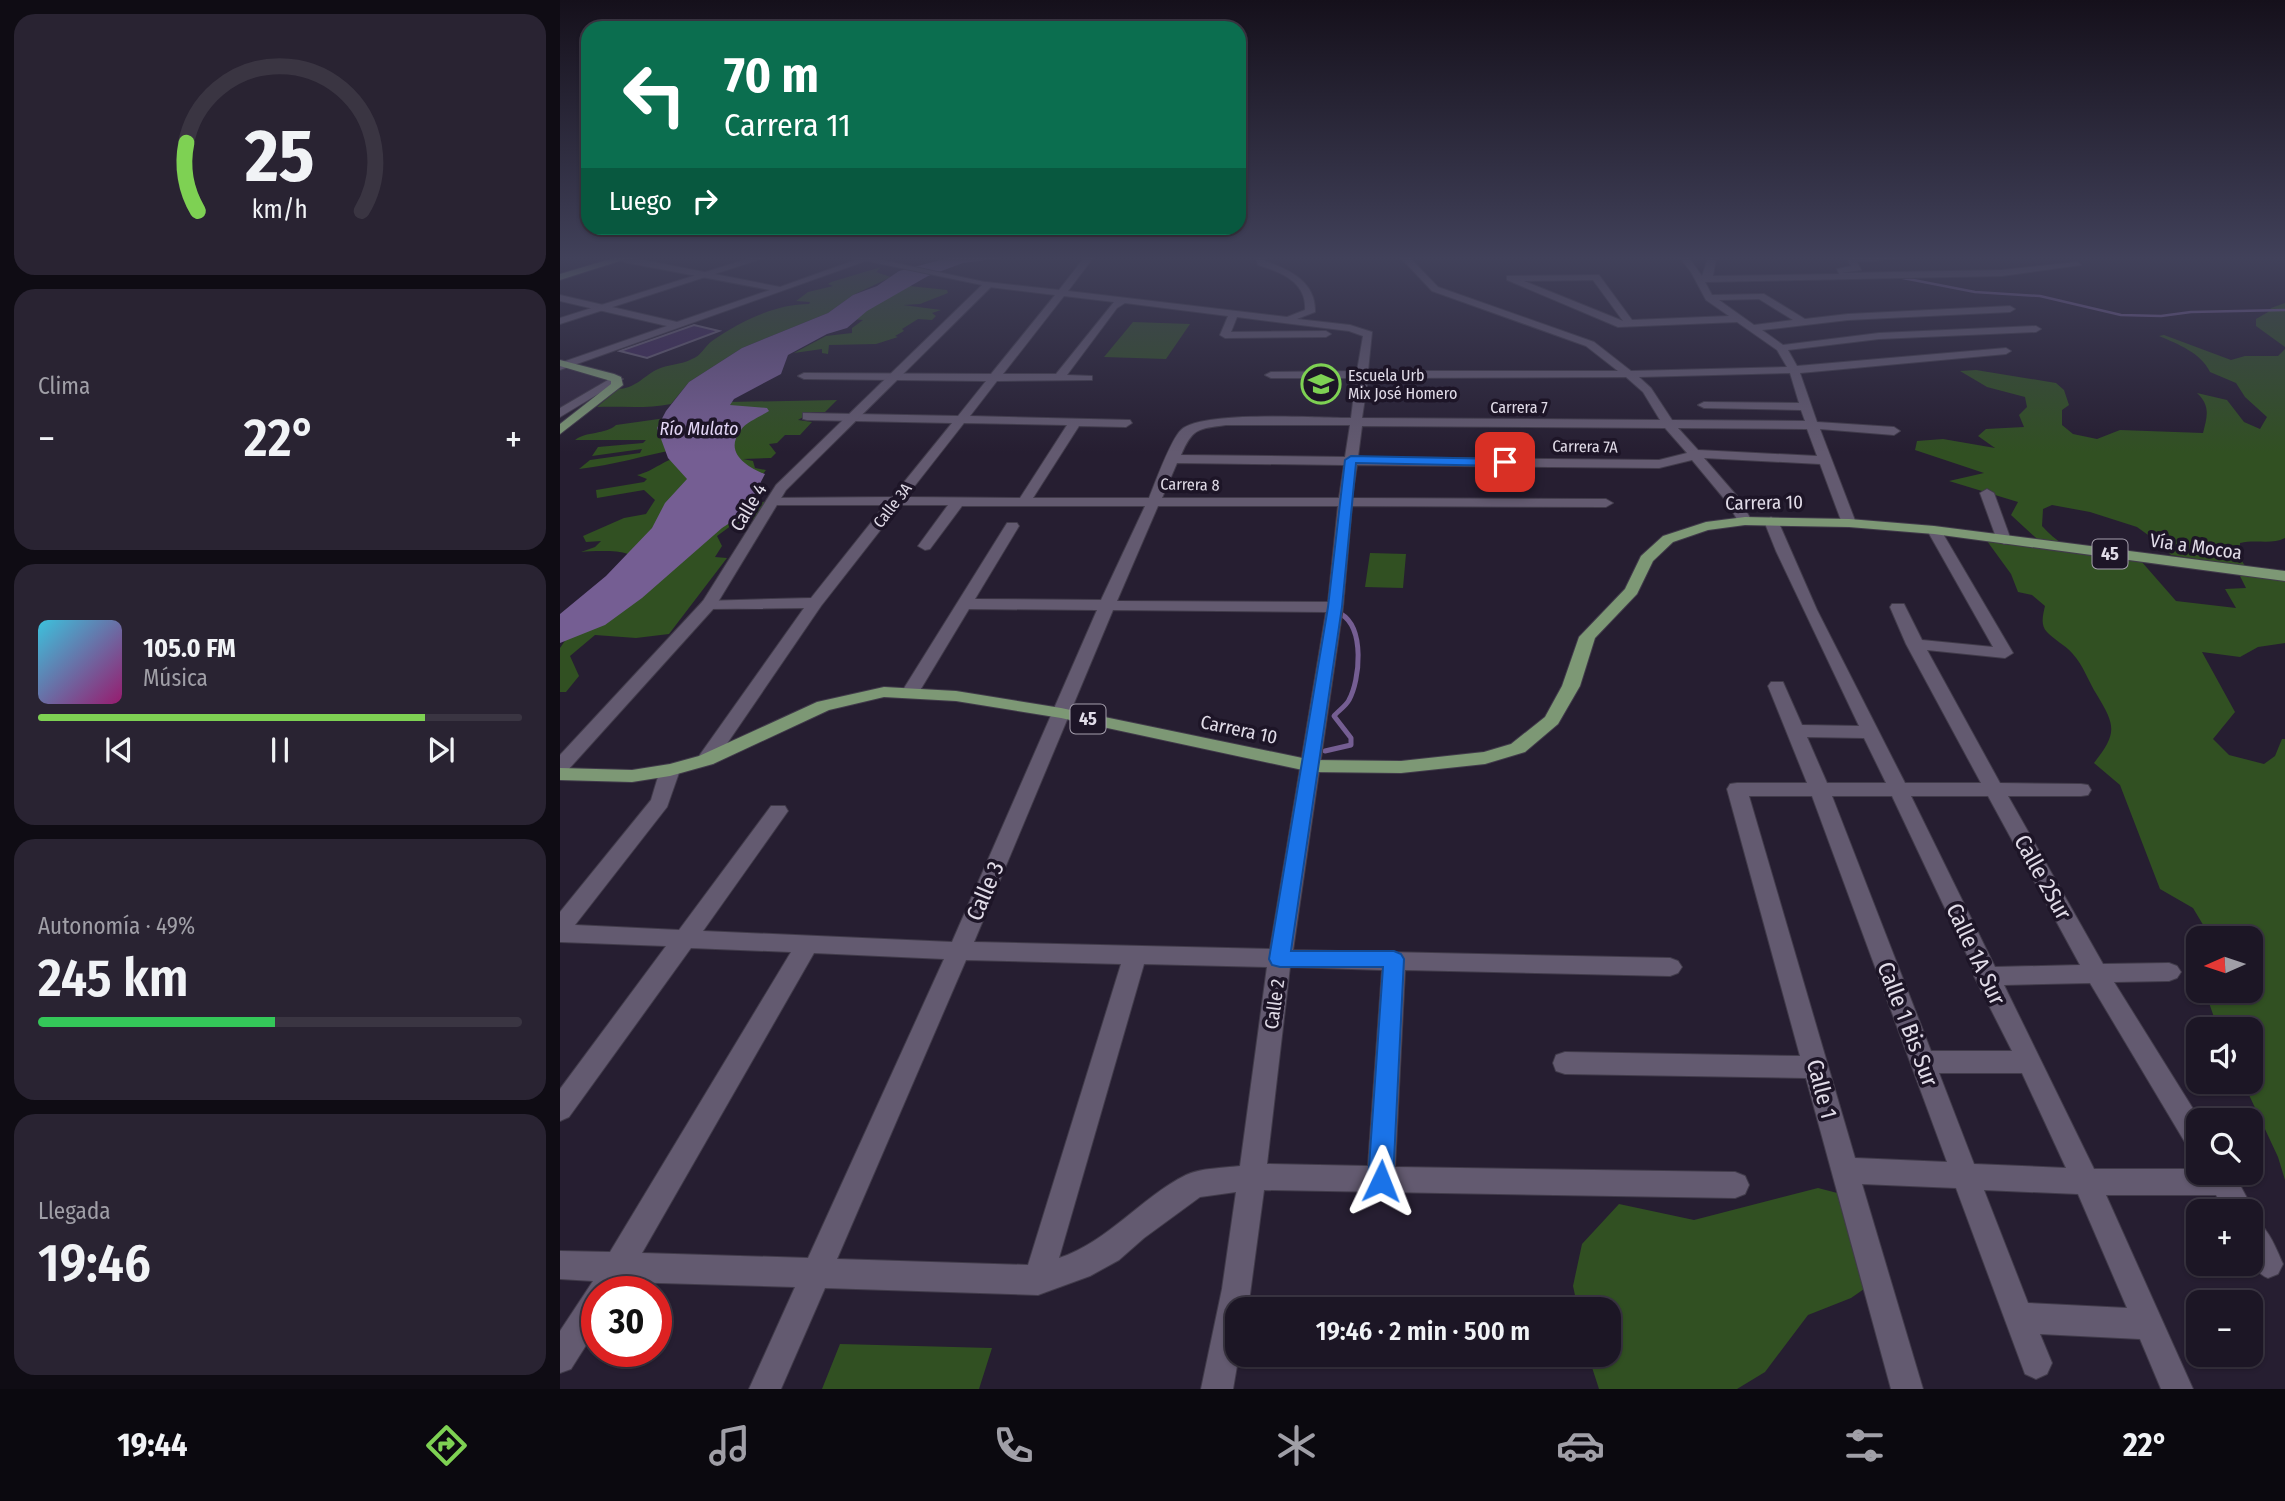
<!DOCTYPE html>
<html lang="es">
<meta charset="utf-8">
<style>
:root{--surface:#1c1625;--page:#292332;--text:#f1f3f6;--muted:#a09fa7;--line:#3a3542;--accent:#7ed153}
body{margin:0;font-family:"Fira Sans Condensed",sans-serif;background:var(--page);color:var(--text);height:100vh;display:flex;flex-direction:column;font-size:26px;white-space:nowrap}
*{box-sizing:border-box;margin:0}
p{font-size:23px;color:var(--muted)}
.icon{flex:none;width:38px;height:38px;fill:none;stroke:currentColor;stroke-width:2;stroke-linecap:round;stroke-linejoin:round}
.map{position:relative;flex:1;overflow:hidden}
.drawer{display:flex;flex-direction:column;gap:14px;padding:14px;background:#0f0c14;width:560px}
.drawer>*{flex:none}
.banner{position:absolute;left:21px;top:21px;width:665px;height:214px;border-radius:21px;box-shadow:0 2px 5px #0004,0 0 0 2px var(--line);background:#0b6e4f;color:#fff;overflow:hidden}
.needle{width:46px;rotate:267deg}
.controls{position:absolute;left:1626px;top:926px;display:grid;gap:14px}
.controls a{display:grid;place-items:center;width:77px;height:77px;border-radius:14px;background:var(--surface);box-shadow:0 2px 5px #0004,0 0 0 2px var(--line);font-size:35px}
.speed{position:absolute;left:21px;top:1276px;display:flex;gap:14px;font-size:35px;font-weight:700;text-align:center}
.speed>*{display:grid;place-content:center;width:91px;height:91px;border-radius:50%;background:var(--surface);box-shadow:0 2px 5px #0004,0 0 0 2px var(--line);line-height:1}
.speed .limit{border:10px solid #d22;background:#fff;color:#111}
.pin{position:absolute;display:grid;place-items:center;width:60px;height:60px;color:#fff;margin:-30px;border-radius:14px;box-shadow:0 4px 10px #0006}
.me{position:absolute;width:77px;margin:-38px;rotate:2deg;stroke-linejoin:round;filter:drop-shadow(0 0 5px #0008)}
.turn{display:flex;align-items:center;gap:24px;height:147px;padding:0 28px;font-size:32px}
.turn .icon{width:91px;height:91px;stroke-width:2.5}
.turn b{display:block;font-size:49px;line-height:60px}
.then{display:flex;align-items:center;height:66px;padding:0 28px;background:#0003;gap:14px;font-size:26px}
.big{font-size:52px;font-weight:600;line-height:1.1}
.drawer .tile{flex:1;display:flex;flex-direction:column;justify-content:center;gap:10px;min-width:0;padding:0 24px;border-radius:21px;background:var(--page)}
.drawer .dial{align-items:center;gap:0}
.dial svg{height:182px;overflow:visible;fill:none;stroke:var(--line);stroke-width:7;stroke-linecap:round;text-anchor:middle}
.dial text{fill:var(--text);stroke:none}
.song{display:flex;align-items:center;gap:21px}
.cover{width:84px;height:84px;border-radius:10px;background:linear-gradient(135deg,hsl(190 70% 55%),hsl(320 70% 35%))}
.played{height:7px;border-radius:4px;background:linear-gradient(90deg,var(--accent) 80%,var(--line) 80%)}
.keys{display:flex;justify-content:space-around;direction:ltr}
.heat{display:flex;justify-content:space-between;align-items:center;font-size:38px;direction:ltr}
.charge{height:10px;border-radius:5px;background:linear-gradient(90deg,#34c759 49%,var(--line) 0)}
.trip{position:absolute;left:665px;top:1297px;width:396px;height:70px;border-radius:21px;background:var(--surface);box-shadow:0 2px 5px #0004,0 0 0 2px var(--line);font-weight:600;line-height:70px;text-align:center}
.menu{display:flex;height:112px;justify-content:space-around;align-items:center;background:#0b090f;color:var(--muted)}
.menu .icon{width:49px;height:49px}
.menu .active{color:var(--accent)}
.menu b{font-size:32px;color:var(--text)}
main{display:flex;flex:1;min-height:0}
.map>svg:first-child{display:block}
.built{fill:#32283f}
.green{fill:#315022;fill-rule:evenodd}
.water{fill:#755e93}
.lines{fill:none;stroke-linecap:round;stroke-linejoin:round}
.stream-far1{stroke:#755e93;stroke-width:2.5}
.stream{stroke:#755e93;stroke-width:5}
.building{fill:#3f2959;stroke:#685f75;stroke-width:2}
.minor-casing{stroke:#413b4a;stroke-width:2}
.secondary-casing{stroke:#413b4a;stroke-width:2}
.primary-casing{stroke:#413b4a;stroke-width:2}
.minor{fill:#635a70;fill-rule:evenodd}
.secondary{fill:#635a70;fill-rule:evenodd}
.primary{fill:#7d9875;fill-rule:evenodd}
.route{fill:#1a73e8;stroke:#114b97;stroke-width:2}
.labels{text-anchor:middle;stroke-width:7;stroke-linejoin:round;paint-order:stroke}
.far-poi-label{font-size:16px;fill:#e1dce8;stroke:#1d1527;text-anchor:start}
.far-street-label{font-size:16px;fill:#e1dce8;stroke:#1d1527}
.far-water-label{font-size:18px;font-style:italic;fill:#e4d7f7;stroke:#1d1527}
.shield{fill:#1d1527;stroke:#a6a0ae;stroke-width:2}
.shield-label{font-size:18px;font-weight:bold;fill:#e1dce8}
.street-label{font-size:19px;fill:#e1dce8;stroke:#1d1527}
.near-street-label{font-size:23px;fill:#e1dce8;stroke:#1d1527}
</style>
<main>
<section class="drawer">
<div class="tile dial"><svg viewBox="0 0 100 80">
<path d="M14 69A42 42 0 1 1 86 69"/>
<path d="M14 69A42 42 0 0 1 9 39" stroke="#7ed153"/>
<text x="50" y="56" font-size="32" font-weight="700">25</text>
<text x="50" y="72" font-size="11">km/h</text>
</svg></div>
<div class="tile"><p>Clima</p>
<div class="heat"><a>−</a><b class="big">22°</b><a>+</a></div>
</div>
<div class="tile">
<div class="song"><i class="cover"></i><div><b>105.0 FM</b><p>Música</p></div></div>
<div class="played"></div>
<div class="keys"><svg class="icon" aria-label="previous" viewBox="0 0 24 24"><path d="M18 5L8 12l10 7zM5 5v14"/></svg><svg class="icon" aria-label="pause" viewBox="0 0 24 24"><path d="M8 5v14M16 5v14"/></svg><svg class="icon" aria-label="next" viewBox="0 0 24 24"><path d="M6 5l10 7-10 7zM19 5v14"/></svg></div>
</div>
<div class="tile"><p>Autonomía · 49%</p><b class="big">245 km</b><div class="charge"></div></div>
<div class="tile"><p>Llegada</p><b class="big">19:46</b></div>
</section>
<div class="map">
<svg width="1725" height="1389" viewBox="0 0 1725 1389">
<rect width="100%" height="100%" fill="#261e31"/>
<!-- built -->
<path class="built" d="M5,365L57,379L0,413V367Z"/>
<!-- green -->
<path class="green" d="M321,267L316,272L331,277L293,295L268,313L182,348L129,382L111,404C86,409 63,406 37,407L58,389C74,389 83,377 96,370C108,364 121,365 132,359C141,356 145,346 152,341C180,321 216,304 249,304L250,302L236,301L248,292L273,286L268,284L271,282Z
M340,285L387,290L388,293L360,304L343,305L381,310L372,313L376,316L372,320L358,319L342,329L344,331L335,336L338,337L316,344L269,345L268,354L262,353V349L234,353L266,336L292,333V328L303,320L291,319Z
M1725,303V347L1696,326V319L1708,312L1711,308Z
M573,322L630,324L606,359L544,357Z
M1604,335L1671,360L1685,356H1718L1725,349V538C1711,545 1696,539 1680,543V558L1692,577L1725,580V643L1698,647L1680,657L1642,652L1675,712L1653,739L1669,755L1704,764L1715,756L1722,739H1725V1180L1718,1157L1683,1082H1690V1029H1658L1645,991L1690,990V938H1651L1633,908L1600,889L1560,785L1534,763C1557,734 1556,726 1537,695C1528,681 1524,666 1512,653C1505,645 1493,639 1487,632C1480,625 1483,615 1485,606L1472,595L1458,592L1451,574L1427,541L1451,542L1489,550L1451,515L1458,502L1389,481L1424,473L1355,450L1357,441L1383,439L1435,448L1418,436L1426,429L1464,427L1459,415L1467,407L1465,397L1427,387L1400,371L1416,370L1496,383L1504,390L1509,405L1502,410V425L1513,434L1537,439L1560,430L1643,433C1647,417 1651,406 1637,393L1667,400L1684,422L1700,429L1707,417L1685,397L1676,383L1650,372C1641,353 1618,344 1599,336ZM1492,505L1530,512L1577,527L1602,545L1611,555L1663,563L1680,576L1686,588L1665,589L1676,608L1616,601L1581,561C1541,556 1510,558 1482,526L1483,509Z
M277,400L265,412H252L238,420L252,422L240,435H225L217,443L209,444L216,453L211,458L183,459L193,461L195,468L206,470L182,501L206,502L196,519L172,525L157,536L162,546L155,557L167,558L109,634L76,638L35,635L10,656L19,676L6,692H0V648L27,609L124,536L168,402Z
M120,416L117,449C83,456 53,465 19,469L30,460L80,453L82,449L32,456L38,447L83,443L86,440H15C26,431 45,435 56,425Z
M122,457L153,493L68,554C57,550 33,551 21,552L35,547L41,541L26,542L23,536L64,518L86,514L95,500L84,490L37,498L36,490L84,482L87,479L77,475C95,471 105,458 122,457Z
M810,553L846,554L843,588L805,587Z
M1258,1188L1285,1195L1307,1287L1291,1298L1248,1315L1205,1372L1177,1389H1039L1028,1355L1048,1354V1309H1018L1013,1286L1022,1244L1059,1204L1134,1220Z
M280,1344L432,1348L419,1389H262Z"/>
<!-- water -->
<path class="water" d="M388,258H442L403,263L368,276L307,311L287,328L267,334L228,355L221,374L174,399L170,405L207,408L209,411C200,417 186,422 181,430C163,452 187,467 205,474L196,491L191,509L162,528L82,598L45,625L0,643V614L46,576L92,528L105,503L127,479L108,458L97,428L106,411L129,382L182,348L268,313L293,295L317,286L339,271Z"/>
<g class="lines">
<!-- stream-far1 -->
<path class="stream-far1" d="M1343,278L1415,292L1480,296L1561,315L1601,316L1631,312L1725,310"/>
<!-- stream -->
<path class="stream" d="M765,751L791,745V738L774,716C778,711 786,706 789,700C800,680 805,628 781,614"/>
</g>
<!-- building -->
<path class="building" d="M134,325L159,331L87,358L60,351Z"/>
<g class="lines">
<!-- minor casing -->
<g class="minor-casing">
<path id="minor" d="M59,258H73L220,287L301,258H314L0,370V363L107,326L0,301V295L117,322L210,290L63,262Z
M524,258H533L508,291L727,317L745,310C747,282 721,272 698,265L696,258H704L705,261C730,270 756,282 755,312L737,319L790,325L812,332L808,371H1058L1026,346L872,291L841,258H850L878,287L1034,342L1071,371L1227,367L1217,350L1177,322L1058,327L947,280V276L1039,275L1072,320L1169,316L1146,300L1131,272L1120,258H1129L1142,276L1148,258H1156L1153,276L1279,274L1277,269L1291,266L1287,258H1345L1297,262L1301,270L1281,273L1442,270L1517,262L1521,265L1442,276L1145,282L1152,295L1204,294L1245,319L1288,314L1450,306L1455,309L1450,312L1288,320L1202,330L1223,345L1319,333L1476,326L1481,329L1476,332L1319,339L1228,350L1237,366L1446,348L1451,351L1446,354L1240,373L1257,422L1334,427L1340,431L1334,435L1260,429L1296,523L1294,526H1284L1282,523L1260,464L1144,458L1177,496L1192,521L1185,525L1180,524L1166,501L1132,460L1099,468L797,465L792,498L1046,499L1053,503L1046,507L792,506L783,607L733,950L1110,958L1118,961L1122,967L1118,973L1110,976L845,970L835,1167L1175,1172L1185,1176L1189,1185L1185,1194L1175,1198L704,1190L688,1309H677L679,1354L673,1389H641L662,1289L676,1192L640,1197L584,1238L559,1260L530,1276L478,1295L265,1288L221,1389H189L235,1287L65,1282L60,1292H37V1328L11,1369L0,1373V1331L33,1281L0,1279V1251L50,1252L231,952L131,948L9,1117L0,1121V1089L106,946L0,942V912L91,800L100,770L103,766H117L120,770L107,807L15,925L119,930L211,806H225L228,811L143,931L392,942L537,610L409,609L356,697L350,698L341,693L447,523H457L459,526L415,599L541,600L585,506H402L370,549L365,550L358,546L388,505H340L261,606L153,764H139L137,760L139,756L244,608L149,609L143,607L141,604L143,601L251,598L325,505H214L207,501L209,498L332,497L392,423L247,420L243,419V413L398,416L426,381L244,379L238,376L244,373L431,374L495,295L429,287L426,286V282L499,290ZM1033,280L1063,321L964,281ZM504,296L554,302L496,374H443ZM1199,299L1233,320L1194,325L1159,300ZM565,303L668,316L660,335L665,338L766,337L771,334L766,331L671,332L677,317L789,331L803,336L797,371L711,372L705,375L711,378H796L791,418C759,418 641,410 621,430C611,439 595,483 589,498H473L519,426L566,427L572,423L570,420L410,416L437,381L532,380V376L507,375L557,308ZM1230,373L1239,403L1144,402L1138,405L1144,408L1241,410L1245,421L1112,420L1091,388L1079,377ZM1066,377L1083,392L1100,420L802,418L808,378ZM404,423L507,425L460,498L346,497ZM666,425H790L785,457L621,455C633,428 637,429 666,425ZM802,426L1105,428L1127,453L1099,460L798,457ZM1118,428L1247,429L1257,456L1138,450ZM617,463L784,465L779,498H602ZM598,506H778L768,602L557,601ZM553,610L766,612L710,949L414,942ZM254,953L384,959L248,1258L82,1253ZM406,960L561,964L468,1265L277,1259ZM584,964L707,967L680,1166C663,1168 641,1168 626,1175C580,1198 548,1242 499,1258ZM730,967L822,970L808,1166L707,1164Z
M53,377L63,379L0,417V408Z
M1427,489L1434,493L1451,540L1449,543L1444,544L1437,540L1420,493Z
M1211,517L1218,521L1257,610L1345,783H1421L1346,644L1330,607L1332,604H1344L1362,640L1433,647L1367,530L1369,527H1379L1453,653L1445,658L1367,650L1440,783L1521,784L1528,785L1531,790L1528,795L1521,796H1448L1543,964L1609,963L1617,966L1621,972L1617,978L1609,981L1554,982L1640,1120H1638V1152L1629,1149L1530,983L1444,985L1534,1169H1638V1172H1673L1694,1211L1691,1218C1707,1224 1716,1248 1723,1264L1718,1274L1708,1278C1683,1268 1690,1234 1690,1211H1665L1656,1195H1546L1633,1389H1601L1580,1339L1480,1334L1492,1363L1487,1374L1476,1379L1465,1374L1396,1188L1302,1184L1363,1389H1331L1246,1078L1005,1074L996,1071L993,1063L996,1055L1005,1052L1240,1056L1167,789L1170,784L1177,783H1247L1208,686L1211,682H1223L1242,725L1299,726L1216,551L1204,521ZM1247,737L1304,738L1326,783H1267ZM1189,796H1252L1387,1162L1295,1158ZM1272,796H1332L1416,974L1414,976L1452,1051H1371ZM1351,796H1428L1520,965L1435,967ZM1379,1073H1462L1506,1168L1414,1164ZM1424,1190L1518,1194L1567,1308L1468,1303Z"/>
</g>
<!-- secondary casing -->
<g class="secondary-casing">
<path id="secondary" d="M190,258H204L0,324V318Z
M293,258H312L434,284L226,490L155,607L7,771L0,773V755L143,601L216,485L422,285Z"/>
</g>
<!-- primary casing -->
<g class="primary-casing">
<path id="primary" d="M54,258H69L0,280V274Z
M0,360L54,374L61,377L63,385L0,434V424L51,384V381L0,366Z
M1185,517L1289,519L1374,526L1725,571V581L1374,534L1289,527L1185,525L1148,530L1113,542L1093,561L1077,594L1035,638L1020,686L998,724L965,752L925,764L841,773L752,772L501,718L396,701L324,697L269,710L153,764L110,776L72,782L0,780V768L72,770L110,764L139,756L257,702L324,687L396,691L501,708L752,760L841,761L924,752L951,744L985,717L1002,686L1019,637L1065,589L1081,556L1103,536L1146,522Z"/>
</g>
<!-- minor -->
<use href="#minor" class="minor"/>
<!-- secondary -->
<use href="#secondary" class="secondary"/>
<!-- primary -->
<use href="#primary" class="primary"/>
</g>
<!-- sky -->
<linearGradient id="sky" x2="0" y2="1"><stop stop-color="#15101b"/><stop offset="0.57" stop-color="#41415a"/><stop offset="1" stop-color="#41415a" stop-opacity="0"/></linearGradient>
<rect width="1725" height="453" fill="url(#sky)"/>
<!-- route -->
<path class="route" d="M791,456L945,459L951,462L945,466L796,463L782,607L731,951H834L841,954L844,959L833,1181L830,1189L821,1192L812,1189L808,1181L823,967H720L712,965L709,959L768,607L785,460Z"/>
<!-- icons -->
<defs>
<g id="school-ring" transform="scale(2.0125)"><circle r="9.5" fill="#1d1527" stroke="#7ed153" stroke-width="1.5"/><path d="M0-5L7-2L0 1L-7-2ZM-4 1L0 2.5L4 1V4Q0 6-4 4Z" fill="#7ed153"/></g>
</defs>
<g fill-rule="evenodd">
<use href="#school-ring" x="761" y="384"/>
</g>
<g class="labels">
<!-- far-poi labels -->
<g class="far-poi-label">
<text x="788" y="381">Escuela Urb<tspan x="788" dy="18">Mix José Homero</tspan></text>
</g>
<!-- far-street labels -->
<g class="far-street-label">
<text x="959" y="413">Carrera 7</text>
<text transform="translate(1025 446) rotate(1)" y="6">Carrera 7A</text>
<text transform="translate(630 484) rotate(1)" y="6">Carrera 8</text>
<text transform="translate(332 505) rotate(-52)" y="6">Calle 3A</text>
</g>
<!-- far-water labels -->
<g class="far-water-label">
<text x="139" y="435">Río Mulato</text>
</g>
<!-- shield labels -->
<g class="shield">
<rect x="1532.5" y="539.5" width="35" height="29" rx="5"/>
<rect x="510.5" y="704.5" width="35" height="29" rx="5"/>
</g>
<g class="shield-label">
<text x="1550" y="560">45</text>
<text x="528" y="725">45</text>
</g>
<!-- street labels -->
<g class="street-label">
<text transform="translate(1204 502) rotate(-1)" y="7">Carrera 10</text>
<text transform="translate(188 507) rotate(-59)" y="7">Calle 4</text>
<text transform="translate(1636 546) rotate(8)" y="7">Vía a Mocoa</text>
<text transform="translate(679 729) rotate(12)" y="7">Carrera 10</text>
<text transform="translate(714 1004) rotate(-82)" y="7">Calle 2</text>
</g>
<!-- near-street labels -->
<g class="near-street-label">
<text transform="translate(1483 877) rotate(61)" y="8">Calle 2Sur</text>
<text transform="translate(425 891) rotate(-67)" y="8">Calle 3</text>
<text transform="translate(1416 954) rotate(65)" y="8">Calle 1A Sur</text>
<text transform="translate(1348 1024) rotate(69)" y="8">Calle 1 Bis Sur</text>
<text transform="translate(1262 1089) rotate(75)" y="8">Calle 1</text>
</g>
</g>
</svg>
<div class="controls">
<a><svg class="needle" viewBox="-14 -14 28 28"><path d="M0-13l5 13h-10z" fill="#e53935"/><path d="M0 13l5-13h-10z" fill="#a09fa7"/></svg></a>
<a><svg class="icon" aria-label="sound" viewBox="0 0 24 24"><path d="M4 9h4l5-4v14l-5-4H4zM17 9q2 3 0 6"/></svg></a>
<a><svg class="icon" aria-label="search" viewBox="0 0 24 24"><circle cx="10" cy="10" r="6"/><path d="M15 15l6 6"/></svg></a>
<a>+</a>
<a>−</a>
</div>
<div class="speed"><div class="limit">30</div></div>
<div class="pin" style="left:945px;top:462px;background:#d93025"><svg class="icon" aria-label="arrive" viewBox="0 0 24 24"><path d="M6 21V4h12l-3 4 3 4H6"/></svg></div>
<svg class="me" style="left:821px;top:1181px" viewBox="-20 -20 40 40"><path d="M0-17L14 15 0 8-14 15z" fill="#1a73e8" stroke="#fff" stroke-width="4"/></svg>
<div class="trip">19:46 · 2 min · 500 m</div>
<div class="banner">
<div class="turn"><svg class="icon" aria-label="left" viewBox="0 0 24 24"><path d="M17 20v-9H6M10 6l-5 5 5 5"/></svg><div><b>70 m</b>Carrera 11</div></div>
<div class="then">Luego<svg class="icon" aria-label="right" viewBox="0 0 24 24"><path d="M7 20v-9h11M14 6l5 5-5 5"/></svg></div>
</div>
</div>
</main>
<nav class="menu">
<b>19:44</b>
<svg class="icon active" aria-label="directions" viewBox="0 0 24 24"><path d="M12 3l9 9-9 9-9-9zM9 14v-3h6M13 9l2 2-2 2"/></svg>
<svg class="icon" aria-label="music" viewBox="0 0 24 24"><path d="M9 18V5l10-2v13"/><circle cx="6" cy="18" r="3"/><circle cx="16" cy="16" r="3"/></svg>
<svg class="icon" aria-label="phone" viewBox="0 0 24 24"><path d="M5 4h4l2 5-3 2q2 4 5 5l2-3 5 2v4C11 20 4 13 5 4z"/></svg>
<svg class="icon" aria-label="climate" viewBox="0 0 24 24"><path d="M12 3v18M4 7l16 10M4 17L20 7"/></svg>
<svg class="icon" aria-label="car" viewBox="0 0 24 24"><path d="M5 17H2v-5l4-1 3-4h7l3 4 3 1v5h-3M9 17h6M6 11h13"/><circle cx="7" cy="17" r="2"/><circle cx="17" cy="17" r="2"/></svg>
<svg class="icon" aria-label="filters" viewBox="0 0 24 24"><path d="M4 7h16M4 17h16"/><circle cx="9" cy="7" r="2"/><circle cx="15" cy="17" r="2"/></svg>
<b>22°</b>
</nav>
